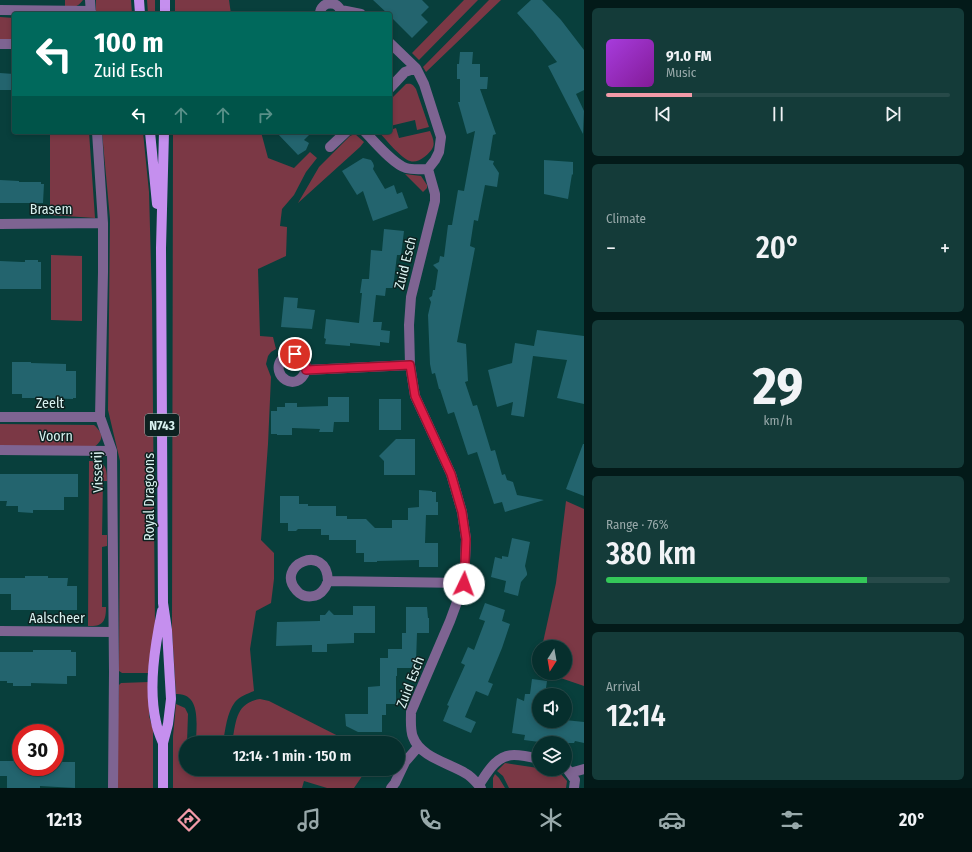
<!DOCTYPE html>
<meta charset="utf-8">
<style>
:root{--surface:#062f2d;--page:#143b39;--text:#f1f3f6;--muted:#98a9aa;--line:#274a49;--accent:#f39aa8}
body{margin:0;font-family:"Fira Sans Condensed",sans-serif;background:var(--page);color:var(--text);height:100vh;display:flex;flex-direction:column;font-size:15px;white-space:nowrap}
*{box-sizing:border-box;margin:0}
p{font-size:13px;color:var(--muted)}
.icon{flex:none;width:22px;height:22px;fill:none;stroke:currentColor;stroke-width:2;stroke-linecap:round;stroke-linejoin:round}
.map{position:relative;flex:1;overflow:hidden}
.panel{display:flex;flex-direction:column;gap:8px;padding:8px;background:#031a19;width:388px}
.panel>*{flex:none}
.top-card{position:absolute;left:12px;top:12px;width:380px;height:122px;border-radius:4px;box-shadow:0 2px 6px #0003,0 0 0 1px var(--line);background:#00695c;color:#fff;overflow:hidden}
.needle{width:26px;rotate:191deg}
.controls{position:absolute;left:532px;top:640px;display:grid;gap:8px}
.controls a{display:grid;place-items:center;width:40px;height:40px;border-radius:50%;background:var(--surface);box-shadow:0 2px 6px #0003,0 0 0 1px var(--line);font-size:20px}
.speed{position:absolute;left:12px;top:724px;display:flex;gap:8px;font-size:20px;font-weight:700;text-align:center}
.speed>*{display:grid;place-content:center;width:52px;height:52px;border-radius:50%;background:var(--surface);box-shadow:0 2px 6px #0003,0 0 0 1px var(--line);line-height:1}
.speed .limit{border:6px solid #d22;background:#fff;color:#111}
.pin{position:absolute;display:grid;place-items:center;width:34px;height:34px;color:#fff;margin:-17px;border:2px solid #fff;border-radius:50%;box-shadow:0 1px 4px #0007}
.me{position:absolute;width:44px;margin:-22px;rotate:3deg;stroke-linejoin:round;filter:drop-shadow(0 0 3px #0008)}
.turn{display:flex;align-items:center;gap:14px;height:84px;padding:0 16px;font-size:18px}
.turn .icon{width:52px;height:52px;stroke-width:2.5}
.turn b{display:block;font-size:28px;line-height:34px}
.lanes{display:flex;align-items:center;height:38px;padding:0 16px;background:#0003;justify-content:center;gap:20px;direction:ltr}
.lanes .off{opacity:.35}
.big{font-size:30px;font-weight:600;line-height:1.1}
.panel .tile{flex:1;display:flex;flex-direction:column;justify-content:center;gap:6px;min-width:0;padding:0 14px;border-radius:6px;background:var(--page)}
.panel .dial{align-items:center;gap:0}
.dial b{font-size:52px;line-height:1}
.song{display:flex;align-items:center;gap:12px}
.cover{width:48px;height:48px;border-radius:6px;background:linear-gradient(135deg,hsl(280 70% 55%),hsl(290 70% 35%))}
.played{height:4px;border-radius:2px;background:linear-gradient(90deg,var(--accent) 25%,var(--line) 25%)}
.keys{display:flex;justify-content:space-around;direction:ltr}
.heat{display:flex;justify-content:space-between;align-items:center;font-size:22px;direction:ltr}
.charge{height:6px;border-radius:3px;background:linear-gradient(90deg,#34c759 76%,var(--line) 0)}
.trip{position:absolute;left:179px;top:736px;width:226px;height:40px;border-radius:20px;background:var(--surface);box-shadow:0 2px 6px #0003,0 0 0 1px var(--line);font-weight:600;line-height:40px;text-align:center}
.dock{display:flex;height:64px;justify-content:space-around;align-items:center;background:#021312;color:var(--muted)}
.dock .icon{width:28px;height:28px}
.dock .current{color:var(--accent)}
.dock b{font-size:18px;color:var(--text)}
main{display:flex;flex:1;min-height:0}
.map>svg:first-child{display:block}
.green{fill:#7b3845}
.building{fill:#23646e}
.lines{fill:none;stroke-linecap:round;stroke-linejoin:round}
.street{stroke:#7e6492;stroke-width:10}
.primary{stroke:#c58fee;stroke-width:10}
.route-casing{stroke:#92132f;stroke-width:10}
.route{stroke:#e11d48;stroke-width:7}
.labels{text-anchor:middle;stroke-width:3;stroke-linejoin:round;paint-order:stroke}
.shield{fill:#0d2120;stroke:#9bb3b1;stroke-width:1}
.shield-label{font-size:13px;font-weight:bold;fill:#d8f1ef}
.street-label{font-size:14px;fill:#d8f1ef;stroke:#0d2120}
</style>
<main>
<div class="map">
<svg width="584" height="788" viewBox="0 0 584 788">
<rect width="100%" height="100%" fill="#083f3c"/>
<!-- green -->
<path class="green" d="M65,0H83C77,8 74,7 65,6Z
M96,0H131L132,14H96Z
M147,0H155V14H148Z
M175,0H229L231,14H175Z
M464,0H478L419,60L412,53Z
M489,0H501L426,72L423,67Z
M0,17L14,18V41H0Z
M406,84C411,83 413,84 416,89L429,127L417,130L415,120L390,126V100Z
M396,128L399,138L430,131C432,136 435,142 433,147C430,154 418,164 410,161C402,159 386,140 380,133L390,132V130Z
M50,132H89L95,218L50,215Z
M102,132H143L149,192L152,301L155,627L148,673H122L119,671L120,461L108,410L110,219Z
M173,132H261L268,158L294,168L310,152L317,158L306,172L294,195L282,209L280,226L287,227L286,256L258,269L260,336L273,337L276,349L271,352L268,356L266,364L271,377L268,444L261,540L274,553V579L271,603L256,611L250,649L254,691C247,694 240,696 235,702C227,712 225,731 223,743H196C196,726 202,693 176,694L172,630Z
M355,134L364,142L360,147L298,203L319,167L350,136Z
M405,174L421,176L427,185V188L423,192Z
M51,255L82,256V321L51,320Z
M0,424L94,425C104,434 104,440 93,448L0,447Z
M89,461C105,461 107,466 107,481H103L102,535H107V546L102,547V607H106C106,621 103,627 88,626Z
M566,501L584,509V686L546,673H565V647H542L556,583Z
M149,682V716L153,729V788H118V715L119,685L121,683Z
M260,699L269,701L352,743H232C236,723 235,703 260,699Z
M176,704L185,708L188,714L187,743H186V769H200L209,771L216,769H367L354,788H327L304,781L302,788H173V736Z
M505,763L558,771L567,781L566,788H509L503,776L497,771Z
M495,774L499,778L505,788H493V778Z"/>
<!-- building -->
<path class="building" d="M373,0H422L429,7L421,15L428,22L412,38L390,16V14H388Z
M531,0H542L561,20L584,50V90L576,94L584,111L583,134L548,66L557,62L533,31L517,13Z
M460,52H473L472,64H480V77H488L487,89H480L496,134L493,135L489,160L494,161L493,164L499,173L497,187L485,185L478,221L474,220L470,246L475,248L457,342L466,344L468,381L465,382L473,406L477,405L491,451L495,450L502,475L505,474L507,480L513,482L517,495L544,500L505,512L502,502L494,504L477,452L468,455L454,412L448,414L440,389H439L435,373L432,374L430,364L428,315L431,302L429,298L432,296L433,290H435L438,270L433,265L439,262L440,256L444,257L448,225H452L458,190L464,191L475,131L467,134L458,102H460V79H457V64H459Z
M0,73L14,74V90H0Z
M276,132H312L304,140L309,143L306,150L298,155Z
M363,158L371,160L373,163L374,166L373,169L385,189L394,185L397,194L402,192L408,208L373,221L363,191L357,195L342,171Z
M544,160L573,162V175L572,174L568,199L544,194Z
M0,180L19,181V182H41V184H44L43,203H0Z
M384,229L404,231L401,255H397L393,288H386L385,296L376,295L373,322H382L381,330L390,331L389,343L380,342V346L350,343V346L325,344L326,339L324,338L326,319L359,323L362,293H360L362,279H369L371,250L382,251Z
M25,260H38V262H41V289H0V261L22,262H25Z
M284,297L298,298L297,308L315,310L312,329L281,327Z
M537,330L584,336V404L557,398L567,360L533,356L524,417L511,415L513,402L497,407L488,370L512,363L515,343L534,346Z
M12,362H31V363L66,364V371H76V398H73V399L48,398H22V394H12Z
M328,397H349V422H334L333,432H319L320,429L292,428V435H277V434H271V411H277V407H285V403H297V407L328,406Z
M379,399H401V430H379Z
M396,439H415V475H384V461L379,456Z
M583,444H584V496L566,489Z
M0,474H78V497H64V510H33V513L18,512V506H6L7,501H0Z
M419,490L432,491V492H436V502H438V515H426L425,543H438V567H419V560L377,561V562H364V553H356V540H329V535H321V529H298L296,531H288V523H280V496H299V504H308V506H336V516H347V519H366L375,528H392V520H408V508L419,507Z
M512,538L530,542L525,566L527,573V575L521,582L518,596L504,592L506,581L491,577L495,557L502,559V556L508,557Z
M25,576H48V578H68L67,586H77V610H11V594H0V578H25Z
M485,603L505,610L502,621L510,624L502,648L488,682L493,684L488,696L476,691L465,717L476,722L471,733L443,721L449,706L447,705L465,665L461,663L468,647L474,650L485,621L479,619Z
M353,606H375V633H354V643L327,644V652H312V645L276,646L277,622L320,621V615H325L329,610L334,615H353Z
M406,607H427L428,618H429V633H417L416,662L411,668H397V676H396V704H386V715H382V732H358L346,726L345,714H368V687L380,686V658H388V649H402V633H406Z
M33,650H71V652H76V676H67V684L31,683V686H13V683H7V681H0V652H33Z
M532,679L547,681L545,695H535L539,696L537,719H539V721H565V720L584,722V743L575,741L574,743H547L524,740L525,735L512,733L517,698L524,701L525,694H530Z
M0,761H21V767H55V762H75V788L40,786V788H7V776H0Z"/>
<g class="lines">
<!-- street -->
<path class="street" d="M90,0L91,14
M0,10L91,11
M341,10L361,14
M320,14C320,0 341,0 341,14
M390,43L416,68L424,84L441,137L439,152L435,160L428,169L435,194V201L411,297L409,325L410,365L415,396L451,474L462,512L466,539L464,583L450,621L411,712C411,720 410,730 413,737C420,757 449,763 465,773C471,776 477,783 481,788
M0,44H14
M390,88L405,72L416,68
M97,132L103,223V272L100,417L112,451L114,672L113,788
M365,132C375,142 393,164 406,168C413,170 420,169 428,169
M330,147L346,132
M0,224L103,223
M306,370C306,361 300,352 290,354C287,355 284,357 282,359C269,375 297,395 306,370L410,365
M0,417H100
M0,450L112,451
M328,581C327,541 273,566 297,591C304,599 318,598 324,589C326,587 327,583 328,581L464,583
M0,631L113,632
M565,766L575,780L574,788
M570,773L584,769
M479,785C487,773 496,755 514,755C522,755 531,757 539,759
M391,788L395,783L405,762L418,747"/>
<!-- primary -->
<path class="primary" d="M139,0L140,14
M165,14V0
M150,132L157,204
M162,611C155,646 148,687 156,722C157,729 160,736 163,743
M163,788V743L168,724L171,699L167,630L163,603L161,248L164,132"/>
</g>
<g class="lines">
<!-- route casing -->
<g class="route-casing">
<path id="route" d="M295,354C303,357 306,361 306,370L410,365L415,396L451,474L462,512L466,539L464,584"/>
</g>
<!-- route -->
<use href="#route" class="route"/>
</g>
<g class="labels">
<!-- shield labels -->
<rect class="shield" x="145" y="414" width="34" height="22" rx="3"/>
<g class="shield-label">
<text x="162" y="430">N743</text>
</g>
<!-- street labels -->
<g class="street-label">
<text x="51" y="214">Brasem</text>
<text transform="translate(405 263) rotate(-76)" y="5">Zuid Esch</text>
<text x="50" y="408">Zeelt</text>
<text x="56" y="441">Voorn</text>
<text transform="translate(97 472) rotate(-92)" y="5">Visserij</text>
<text transform="translate(149 497) rotate(-90)" y="5">Royal Dragoons</text>
<text x="57" y="623">Aalscheer</text>
<text transform="translate(410 682) rotate(-69)" y="5">Zuid Esch</text>
</g>
</g>
</svg>
<div class="controls">
<a><svg class="needle" viewBox="-14 -14 28 28"><path d="M0-13l5 13h-10z" fill="#e53935"/><path d="M0 13l5-13h-10z" fill="#98a9aa"/></svg></a>
<a><svg class="icon" aria-label="sound" viewBox="0 0 24 24"><path d="M4 9h4l5-4v14l-5-4H4zM17 9q2 3 0 6"/></svg></a>
<a><svg class="icon" aria-label="layers" viewBox="0 0 24 24"><path d="M12 4l9 5-9 5-9-5zM3 14l9 5 9-5"/></svg></a>
</div>
<div class="speed"><div class="limit">30</div></div>
<div class="pin" style="left:295px;top:354px;background:#d93025"><svg class="icon" aria-label="arrive" viewBox="0 0 24 24"><path d="M6 21V4h12l-3 4 3 4H6"/></svg></div>
<svg class="me" style="left:464px;top:584px" viewBox="-20 -20 40 40"><circle r="19" fill="#fff"/><path d="M0-13L10 11 0 6-10 11z" fill="#e11d48"/></svg>
<div class="trip">12:14 · 1 min · 150 m</div>
<div class="top-card">
<div class="turn"><svg class="icon" aria-label="left" viewBox="0 0 24 24"><path d="M17 20v-9H6M10 6l-5 5 5 5"/></svg><div><b>100 m</b>Zuid Esch</div></div>
<div class="lanes"><svg class="icon" aria-label="left" viewBox="0 0 24 24"><path d="M17 20v-9H6M10 6l-5 5 5 5"/></svg><svg class="icon off" aria-label="ahead" viewBox="0 0 24 24"><path d="M12 20V5M6 11l6-6 6 6"/></svg><svg class="icon off" aria-label="ahead" viewBox="0 0 24 24"><path d="M12 20V5M6 11l6-6 6 6"/></svg><svg class="icon off" aria-label="right" viewBox="0 0 24 24"><path d="M7 20v-9h11M14 6l5 5-5 5"/></svg></div>
</div>
</div>
<section class="panel">
<div class="tile">
<div class="song"><i class="cover"></i><div><b>91.0 FM</b><p>Music</p></div></div>
<div class="played"></div>
<div class="keys"><svg class="icon" aria-label="previous" viewBox="0 0 24 24"><path d="M18 5L8 12l10 7zM5 5v14"/></svg><svg class="icon" aria-label="pause" viewBox="0 0 24 24"><path d="M8 5v14M16 5v14"/></svg><svg class="icon" aria-label="next" viewBox="0 0 24 24"><path d="M6 5l10 7-10 7zM19 5v14"/></svg></div>
</div>
<div class="tile"><p>Climate</p>
<div class="heat"><a>−</a><b class="big">20°</b><a>+</a></div>
</div>
<div class="tile dial"><b>29</b><p>km/h</p></div>
<div class="tile"><p>Range · 76%</p><b class="big">380 km</b><div class="charge"></div></div>
<div class="tile"><p>Arrival</p><b class="big">12:14</b></div>
</section>
</main>
<nav class="dock">
<b>12:13</b>
<svg class="icon current" aria-label="directions" viewBox="0 0 24 24"><path d="M12 3l9 9-9 9-9-9zM9 14v-3h6M13 9l2 2-2 2"/></svg>
<svg class="icon" aria-label="music" viewBox="0 0 24 24"><path d="M9 18V5l10-2v13"/><circle cx="6" cy="18" r="3"/><circle cx="16" cy="16" r="3"/></svg>
<svg class="icon" aria-label="phone" viewBox="0 0 24 24"><path d="M5 4h4l2 5-3 2q2 4 5 5l2-3 5 2v4C11 20 4 13 5 4z"/></svg>
<svg class="icon" aria-label="climate" viewBox="0 0 24 24"><path d="M12 3v18M4 7l16 10M4 17L20 7"/></svg>
<svg class="icon" aria-label="car" viewBox="0 0 24 24"><path d="M5 17H2v-5l4-1 3-4h7l3 4 3 1v5h-3M9 17h6M6 11h13"/><circle cx="7" cy="17" r="2"/><circle cx="17" cy="17" r="2"/></svg>
<svg class="icon" aria-label="filters" viewBox="0 0 24 24"><path d="M4 7h16M4 17h16"/><circle cx="9" cy="7" r="2"/><circle cx="15" cy="17" r="2"/></svg>
<b>20°</b>
</nav>
